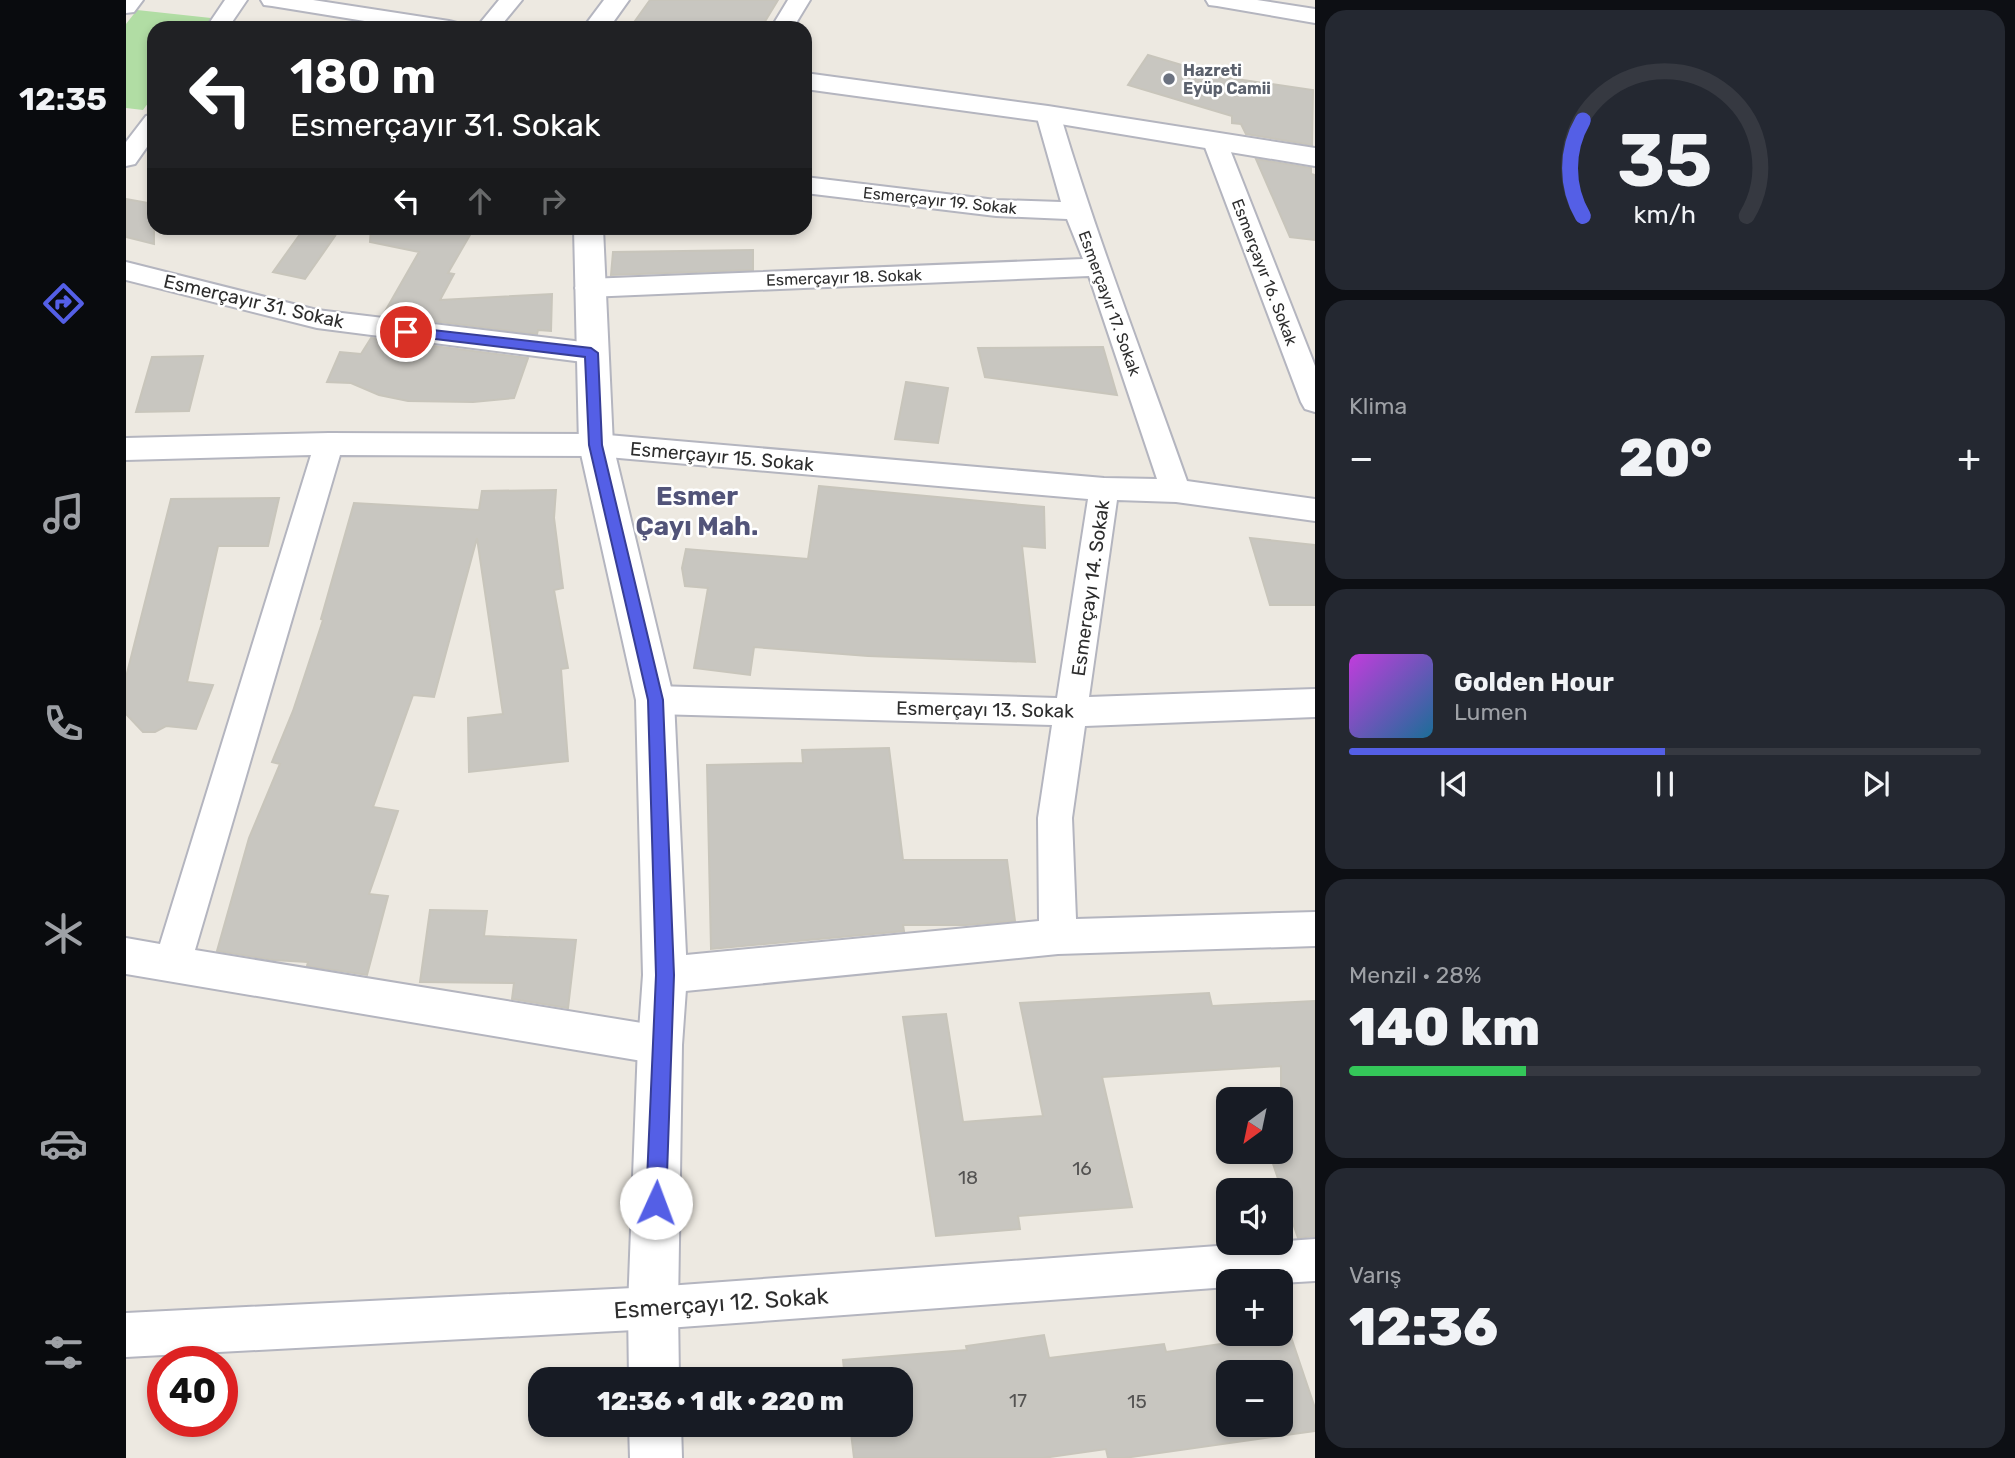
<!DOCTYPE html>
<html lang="tr">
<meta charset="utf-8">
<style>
:root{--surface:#171b24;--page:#242831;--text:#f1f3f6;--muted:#9ea1a6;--line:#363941;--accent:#545fe6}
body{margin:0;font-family:Rubik,sans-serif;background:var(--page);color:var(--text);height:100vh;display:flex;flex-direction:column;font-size:26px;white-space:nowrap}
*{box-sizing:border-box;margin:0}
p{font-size:23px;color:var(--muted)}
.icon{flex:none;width:38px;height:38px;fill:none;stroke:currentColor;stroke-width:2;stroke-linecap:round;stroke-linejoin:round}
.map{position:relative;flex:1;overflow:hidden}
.drawer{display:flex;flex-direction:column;gap:10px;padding:10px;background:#0d0f14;width:700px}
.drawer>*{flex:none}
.hud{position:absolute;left:21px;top:21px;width:665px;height:214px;border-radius:21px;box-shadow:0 4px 10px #0003;background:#202124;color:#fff;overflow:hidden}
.needle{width:46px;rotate:213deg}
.fabs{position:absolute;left:1090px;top:1087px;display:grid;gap:14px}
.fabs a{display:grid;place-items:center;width:77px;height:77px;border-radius:14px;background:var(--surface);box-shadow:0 4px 10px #0003;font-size:35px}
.speed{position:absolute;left:21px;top:1346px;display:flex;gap:14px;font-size:35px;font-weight:700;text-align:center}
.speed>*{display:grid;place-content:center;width:91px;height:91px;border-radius:50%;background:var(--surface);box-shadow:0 4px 10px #0003;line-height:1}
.speed .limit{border:10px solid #d22;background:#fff;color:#111}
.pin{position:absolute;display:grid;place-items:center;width:60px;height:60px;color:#fff;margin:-30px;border:4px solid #fff;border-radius:50%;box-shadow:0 2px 7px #0007}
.me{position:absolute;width:77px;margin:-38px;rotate:2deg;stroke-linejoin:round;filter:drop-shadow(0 0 5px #0008)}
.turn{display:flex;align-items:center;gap:24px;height:147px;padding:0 28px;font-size:32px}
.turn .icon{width:91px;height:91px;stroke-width:2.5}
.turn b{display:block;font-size:49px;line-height:60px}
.lanes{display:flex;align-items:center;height:66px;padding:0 28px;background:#0003;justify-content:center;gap:35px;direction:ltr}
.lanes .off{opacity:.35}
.big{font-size:52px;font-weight:800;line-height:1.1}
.drawer .widget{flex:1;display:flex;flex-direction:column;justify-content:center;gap:10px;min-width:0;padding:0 24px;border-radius:21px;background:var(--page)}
.drawer .dial{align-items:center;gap:0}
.dial svg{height:182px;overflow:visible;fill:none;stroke:var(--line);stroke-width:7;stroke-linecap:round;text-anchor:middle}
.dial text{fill:var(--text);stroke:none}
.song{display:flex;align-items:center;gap:21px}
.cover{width:84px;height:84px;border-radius:10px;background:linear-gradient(135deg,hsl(290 70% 55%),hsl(200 70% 35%))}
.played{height:7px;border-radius:4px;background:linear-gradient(90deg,var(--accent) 50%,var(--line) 50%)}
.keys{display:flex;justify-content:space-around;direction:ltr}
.heat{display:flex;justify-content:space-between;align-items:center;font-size:38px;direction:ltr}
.charge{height:10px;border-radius:5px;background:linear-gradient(90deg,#34c759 28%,var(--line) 0)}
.trip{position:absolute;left:402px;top:1367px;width:385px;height:70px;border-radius:21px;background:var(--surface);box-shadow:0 4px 10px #0003;font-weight:800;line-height:70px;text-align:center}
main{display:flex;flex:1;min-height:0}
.menu{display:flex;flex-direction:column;width:126px;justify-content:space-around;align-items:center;background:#090b0e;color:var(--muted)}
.menu .icon{width:49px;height:49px}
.menu .current{color:var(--accent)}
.menu b{font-size:32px;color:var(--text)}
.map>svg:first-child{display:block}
.green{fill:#b1dda4}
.building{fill:#c8c6c0;stroke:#c8c5bb;stroke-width:2;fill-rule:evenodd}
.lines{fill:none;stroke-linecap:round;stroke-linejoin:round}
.minor-casing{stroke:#b4b5bf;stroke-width:4}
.tertiary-casing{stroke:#b4b5bf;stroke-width:4}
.minor{fill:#fff;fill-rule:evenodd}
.tertiary{fill:#fff;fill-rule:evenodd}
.route{fill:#545fe6;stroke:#373e96;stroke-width:2}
.worship-dot{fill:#6b7280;stroke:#fff;stroke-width:2.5}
.labels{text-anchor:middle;stroke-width:5;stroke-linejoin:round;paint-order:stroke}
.far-worship-label{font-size:16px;font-weight:bold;fill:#5b616d;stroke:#fff;text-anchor:start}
.far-street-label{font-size:16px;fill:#2d2d2d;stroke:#fff}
.street-label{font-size:19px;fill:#2d2d2d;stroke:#fff}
.near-number-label{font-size:19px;fill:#545352}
.near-street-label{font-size:23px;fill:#2d2d2d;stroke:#fff}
.district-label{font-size:26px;font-weight:bold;fill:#525479;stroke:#fff}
</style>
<main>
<nav class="menu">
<b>12:35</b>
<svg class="icon current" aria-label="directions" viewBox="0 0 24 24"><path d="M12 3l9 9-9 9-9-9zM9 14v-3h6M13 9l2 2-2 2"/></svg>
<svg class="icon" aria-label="music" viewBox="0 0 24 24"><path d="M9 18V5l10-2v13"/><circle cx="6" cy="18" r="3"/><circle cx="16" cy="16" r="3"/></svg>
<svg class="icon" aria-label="phone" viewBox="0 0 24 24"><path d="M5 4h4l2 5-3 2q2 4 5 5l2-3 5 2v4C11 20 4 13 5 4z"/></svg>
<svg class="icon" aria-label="climate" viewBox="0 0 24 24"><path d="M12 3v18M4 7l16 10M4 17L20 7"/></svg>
<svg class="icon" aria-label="car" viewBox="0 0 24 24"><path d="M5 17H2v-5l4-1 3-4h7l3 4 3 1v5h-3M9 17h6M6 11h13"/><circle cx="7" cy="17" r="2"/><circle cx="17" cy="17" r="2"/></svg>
<svg class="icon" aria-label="filters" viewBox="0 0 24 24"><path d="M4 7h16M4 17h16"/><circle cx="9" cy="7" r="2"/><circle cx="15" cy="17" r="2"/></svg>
</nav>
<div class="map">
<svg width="1189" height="1458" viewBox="0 0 1189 1458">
<rect width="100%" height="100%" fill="#ede9e1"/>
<!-- green -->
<path class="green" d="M11,10L85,18L78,28H28V95L17,110L0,108V24Z"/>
<!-- building -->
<path class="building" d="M524,0H652L635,28H504Z
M1022,55L1096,77L1187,90L1186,145L1120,134L1115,124L1106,123V116L1002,85Z
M1130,159L1185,168V174L1189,175V240L1164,237Z
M0,199L28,204V244L0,237Z
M245,228H348L322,273L328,274L314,300L426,294L425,331L412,330L411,334L257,315L293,252L244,242Z
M177,230L209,236L179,279L147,272Z
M627,250V270L485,275L487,252Z
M245,338L402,358L388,398L347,402L282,401L253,395L225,383L201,382L214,352L235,354Z
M977,347L991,395L859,377L852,348Z
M77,356L63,411L10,412L26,357Z
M780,382L822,388L812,443L769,439Z
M693,486L918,507L919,548L896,546L909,662L742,656L628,647L624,675L568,668L582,588L559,586L556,568L560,549L682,559Z
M430,490L428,518L437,588L428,590L442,668L435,669L442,761L343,772L342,718L377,714L351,538L308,697L287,695L247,807L272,811L243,894L262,896L241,975L181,966L182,962L147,960L91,951L123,838L154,764L146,762L167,711L197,620L195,619L228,503L353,510L356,491Z
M153,498L142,546H92L61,682L87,685L70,729L40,726L29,732H17L0,714V677L45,499Z
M1124,538L1189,545V605H1144Z
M763,748L777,860H881L889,921L840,925H777L778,931L585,949L581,765L677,763L676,750Z
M304,910L361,911L358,936L450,940L442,1008L386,999L388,983L294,982Z
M1083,993L1086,1006L1189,1001V1236L1172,1238L1143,1152H1155V1066L976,1077L1006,1207L892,1216L894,1229L810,1236L777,1017L820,1014L837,1122L917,1116L894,1003Z
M1164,1334L1189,1408V1431L998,1458H982L980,1449L917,1458H728L724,1424H775V1379H719L717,1360L841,1350L840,1346L918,1335L923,1358L1038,1344L1040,1352ZM1102,1372H1155V1424H1102Z"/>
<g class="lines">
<!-- minor casing -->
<g class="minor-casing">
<path id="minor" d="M0,0H17L8,12L0,13Z
M99,0H121L102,28H80Z
M135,0H187L323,21L331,23L334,28H282L146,6L138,5Z
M373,0H396L373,28H350Z
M662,0H684L667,28H645Z
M1080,0H1131L1189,9V23L1091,6L1083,5Z
M922,107L930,109L934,114C971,238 1018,359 1061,481L1189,499V521L1050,502L991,500L963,697L1189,689V717L959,726L946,818L950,919L1189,912V946L932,954L539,993L526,988L520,975L526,962L539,957L913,921L912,818L926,725L529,714L517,710L513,700L517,690L529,686L931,698L962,499L470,456L214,455L69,950L534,1026L548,1032L553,1045L548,1058L534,1064L0,974V938L34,944L185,455L0,460V438L203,433L470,434L978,478L1031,479L963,276L462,297L453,294L449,288L453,282L462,279L957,259L941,219L870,216L679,193V177L870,200L935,202L910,114L914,109Z
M28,114V137L9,164L0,166V142L20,116Z
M1089,135L1097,137L1101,142L1189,366V412L1179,409L1175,402L1077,142L1081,137Z
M0,262L191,310L465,343L475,346L479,353L475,360L465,363L191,328L0,280Z
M1189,1239V1281L1155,1283V1281H1102V1287L527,1329L0,1357V1313L527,1287Z"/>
</g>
<!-- tertiary casing -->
<g class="tertiary-casing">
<path id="tertiary" d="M478,0H503L483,28H457Z
M679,73L922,106L1189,148V166L922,122L679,89Z
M448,228H477L487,445L548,700L561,975L556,1045L552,1308L553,1379H503L502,1308L512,1045L517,975L510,700L453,445Z
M503,1424H555L556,1458H504Z"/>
</g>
<!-- minor -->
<use href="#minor" class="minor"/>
<!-- tertiary -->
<use href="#tertiary" class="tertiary"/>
</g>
<!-- route -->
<path class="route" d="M280,327L465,348L472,353L476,445L537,700L548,975L540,1203L537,1210L530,1213L523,1210L520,1203L530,975L522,700L463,445L459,357L276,335L274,332Z"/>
<!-- markers -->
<circle class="worship-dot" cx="1043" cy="79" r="7"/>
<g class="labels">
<!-- far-worship labels -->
<g class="far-worship-label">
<text x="1057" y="76">Hazreti<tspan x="1057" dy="18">Eyüp Camii</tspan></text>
</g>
<!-- far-street labels -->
<g class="far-street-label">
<text transform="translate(814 200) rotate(6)" y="6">Esmerçayır 19. Sokak</text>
<text transform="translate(1139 272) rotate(69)" y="6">Esmerçayır 16. Sokak</text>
<text transform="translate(718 277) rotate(-2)" y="6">Esmerçayır 18. Sokak</text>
<text transform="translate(984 303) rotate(70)" y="6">Esmerçayır 17. Sokak</text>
</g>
<!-- street labels -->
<g class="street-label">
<text transform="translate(128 301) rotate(13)" y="7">Esmerçayır 31. Sokak</text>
<text transform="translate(596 456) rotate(5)" y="7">Esmerçayır 15. Sokak</text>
<text transform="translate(964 588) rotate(-82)" y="7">Esmerçayı 14. Sokak</text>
<text transform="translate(859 709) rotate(1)" y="7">Esmerçayı 13. Sokak</text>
</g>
<!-- near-number labels -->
<g class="near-number-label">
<text x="956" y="1175">16</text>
<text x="842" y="1184">18</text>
<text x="892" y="1407">17</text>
<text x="1011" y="1408">15</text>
</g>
<!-- near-street labels -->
<g class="near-street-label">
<text transform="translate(595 1303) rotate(-4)" y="8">Esmerçayı 12. Sokak</text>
</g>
<!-- district labels -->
<g class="district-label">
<text x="571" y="505">Esmer<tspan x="571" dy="30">Çayı Mah.</tspan></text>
</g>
</g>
</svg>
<div class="fabs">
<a><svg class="needle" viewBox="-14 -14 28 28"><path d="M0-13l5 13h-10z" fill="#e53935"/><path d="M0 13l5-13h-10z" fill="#9ea1a6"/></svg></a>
<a><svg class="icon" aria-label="sound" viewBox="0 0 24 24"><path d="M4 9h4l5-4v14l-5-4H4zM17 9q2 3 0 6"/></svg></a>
<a>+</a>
<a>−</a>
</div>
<div class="speed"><div class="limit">40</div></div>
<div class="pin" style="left:280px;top:332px;background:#d93025"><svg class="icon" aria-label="arrive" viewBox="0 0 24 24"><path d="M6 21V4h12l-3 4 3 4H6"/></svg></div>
<svg class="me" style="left:530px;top:1203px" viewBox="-20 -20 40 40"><circle r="19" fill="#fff"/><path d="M0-13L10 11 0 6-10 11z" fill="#545fe6"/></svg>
<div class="trip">12:36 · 1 dk · 220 m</div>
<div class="hud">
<div class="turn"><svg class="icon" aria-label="left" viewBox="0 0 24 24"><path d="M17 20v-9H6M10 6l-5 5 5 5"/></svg><div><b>180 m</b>Esmerçayır 31. Sokak</div></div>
<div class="lanes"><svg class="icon" aria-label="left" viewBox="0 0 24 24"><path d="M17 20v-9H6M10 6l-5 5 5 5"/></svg><svg class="icon off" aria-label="ahead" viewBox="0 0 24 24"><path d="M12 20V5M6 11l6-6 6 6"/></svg><svg class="icon off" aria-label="right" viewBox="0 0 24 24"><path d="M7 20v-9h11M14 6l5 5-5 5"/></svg></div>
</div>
</div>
<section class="drawer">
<div class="widget dial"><svg viewBox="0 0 100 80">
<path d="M14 69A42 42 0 1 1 86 69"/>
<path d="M14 69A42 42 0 0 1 14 27" stroke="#545fe6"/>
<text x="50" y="56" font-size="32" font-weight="700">35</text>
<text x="50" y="72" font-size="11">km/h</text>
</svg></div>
<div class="widget"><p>Klima</p>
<div class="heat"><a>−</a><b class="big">20°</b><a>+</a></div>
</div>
<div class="widget">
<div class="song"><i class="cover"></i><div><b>Golden Hour</b><p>Lumen</p></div></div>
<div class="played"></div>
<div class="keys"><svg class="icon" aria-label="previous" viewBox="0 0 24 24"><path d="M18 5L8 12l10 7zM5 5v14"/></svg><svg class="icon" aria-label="pause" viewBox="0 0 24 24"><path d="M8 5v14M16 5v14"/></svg><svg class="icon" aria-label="next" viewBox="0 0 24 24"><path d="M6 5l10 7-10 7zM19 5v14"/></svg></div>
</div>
<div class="widget"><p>Menzil · 28%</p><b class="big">140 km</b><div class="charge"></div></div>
<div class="widget"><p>Varış</p><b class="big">12:36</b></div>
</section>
</main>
